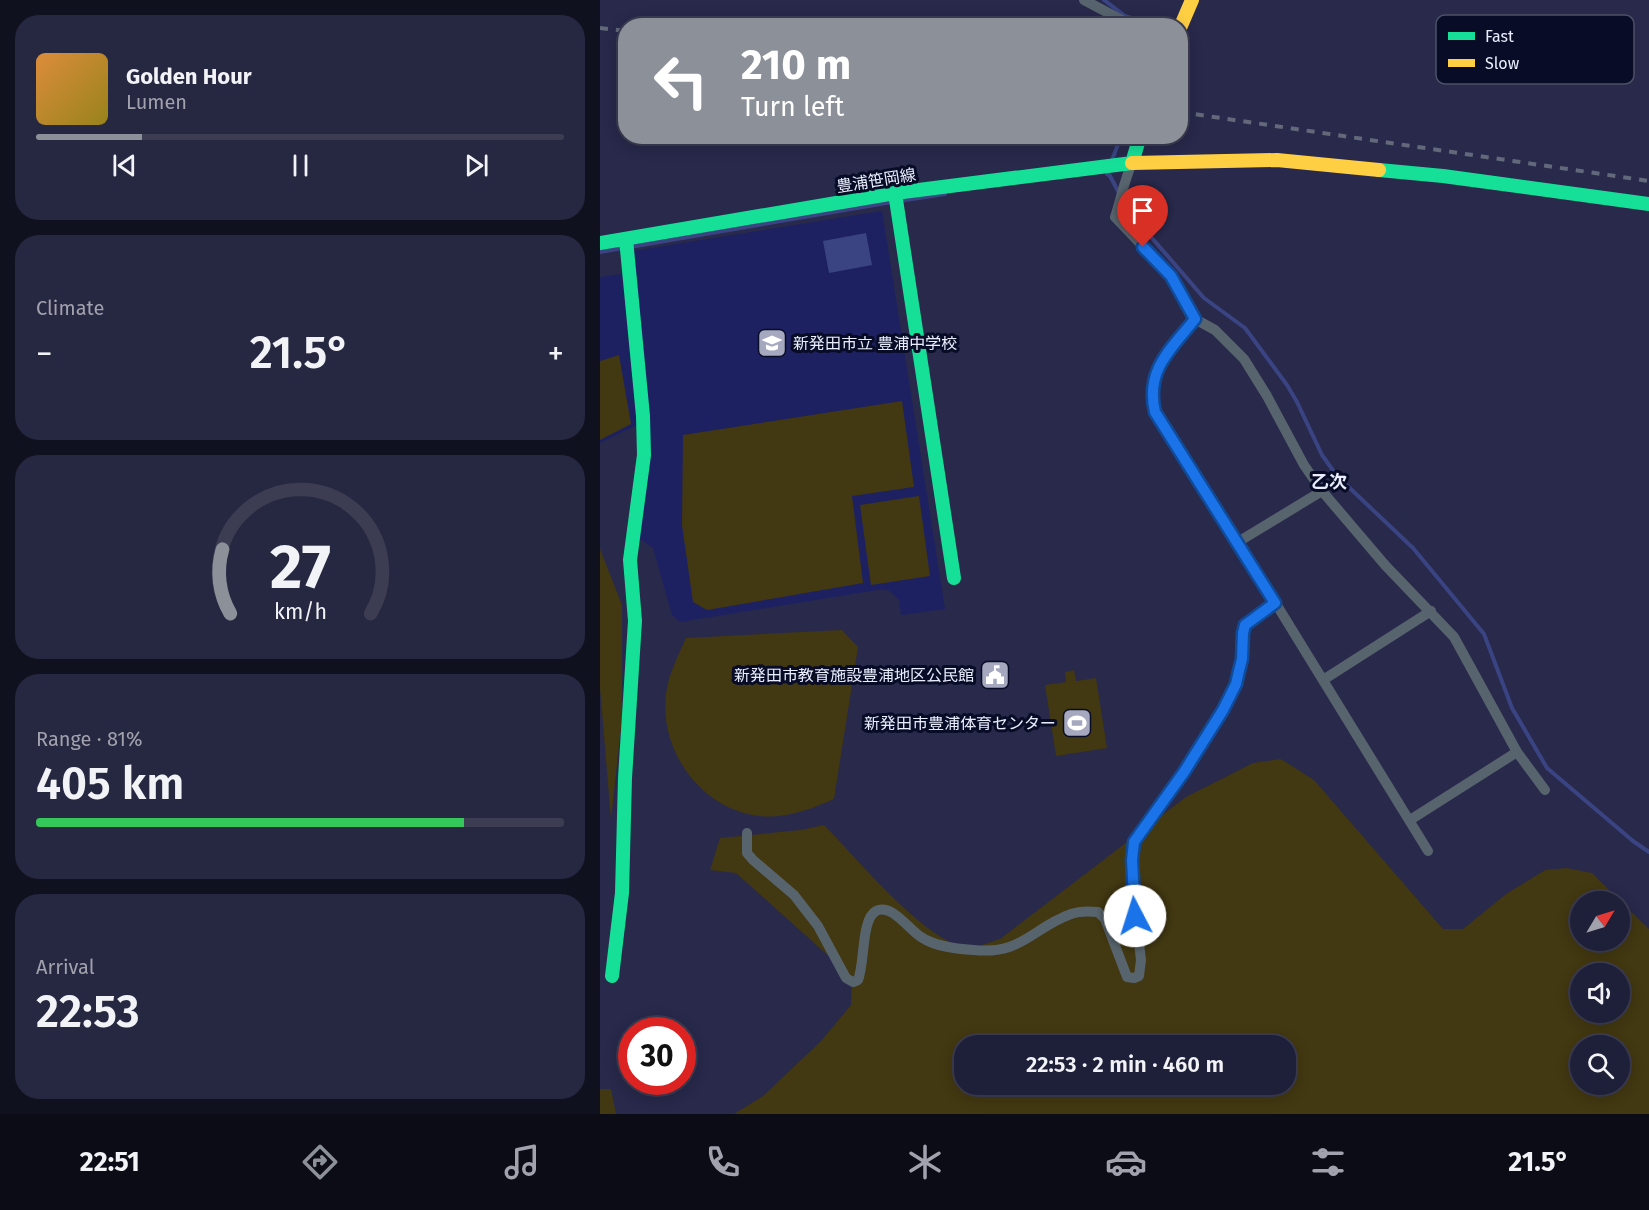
<!DOCTYPE html>
<meta charset="utf-8">
<style>
:root{--surface:#1e1f38;--page:#262740;--text:#f1f3f6;--muted:#a1a2ae;--line:#3c3d53;--accent:#8c9099}
body{margin:0;font-family:"Fira Sans","Noto Sans JP",sans-serif;background:var(--page);color:var(--text);height:100vh;display:flex;flex-direction:column;font-size:22px;white-space:nowrap}
*{box-sizing:border-box;margin:0}
p{font-size:20px;color:var(--muted)}
.icon{flex:none;width:33px;height:33px;fill:none;stroke:currentColor;stroke-width:2;stroke-linecap:round;stroke-linejoin:round}
.map{position:relative;flex:1;overflow:hidden}
.sheet{display:flex;flex-direction:column;gap:15px;padding:15px;background:#10111f;width:600px}
.sheet>*{flex:none}
.guide{position:absolute;left:18px;top:18px;width:570px;height:126px;border-radius:24px;box-shadow:0 3px 15px #0003,0 0 0 2px var(--line);background:#8c9099;color:#fff;overflow:hidden}
.needle{width:39px;rotate:52deg}
.buttons{position:absolute;left:970px;top:891px;display:grid;gap:12px}
.buttons a{display:grid;place-items:center;width:60px;height:60px;border-radius:50%;background:var(--surface);box-shadow:0 3px 15px #0003,0 0 0 2px var(--line);font-size:30px}
.speed{position:absolute;left:18px;top:1017px;display:flex;gap:12px;font-size:30px;font-weight:700;text-align:center}
.speed>*{display:grid;place-content:center;width:78px;height:78px;border-radius:50%;background:var(--surface);box-shadow:0 3px 15px #0003,0 0 0 2px var(--line);line-height:1}
.speed .limit{border:9px solid #d22;background:#fff;color:#111}
.pin{position:absolute;display:grid;place-items:center;width:51px;height:51px;color:#fff;margin:-62px -26px;border-radius:50% 50% 50% 0;rotate:-45deg;box-shadow:0 0 6px #0007}
.pin .icon{rotate:45deg}
.me{position:absolute;width:66px;margin:-33px;rotate:355deg;stroke-linejoin:round;filter:drop-shadow(0 0 4px #0008)}
.turn{display:flex;align-items:center;gap:21px;height:126px;padding:0 24px;font-size:27px}
.turn .icon{width:78px;height:78px;stroke-width:2.5}
.turn b{display:block;font-size:42px;line-height:51px}
.big{font-size:45px;font-weight:600;line-height:1.1}
.sheet .card{flex:1;display:flex;flex-direction:column;justify-content:center;gap:9px;min-width:0;padding:0 21px;border-radius:24px;background:var(--page)}
.sheet .dial{align-items:center;gap:0}
.dial svg{height:156px;overflow:visible;fill:none;stroke:var(--line);stroke-width:7;stroke-linecap:round;text-anchor:middle}
.dial text{fill:var(--text);stroke:none}
.song{display:flex;align-items:center;gap:18px}
.cover{width:72px;height:72px;border-radius:9px;background:linear-gradient(135deg,hsl(30 70% 55%),hsl(50 70% 35%))}
.played{height:6px;border-radius:3px;background:linear-gradient(90deg,var(--accent) 20%,var(--line) 20%)}
.keys{display:flex;justify-content:space-around;direction:ltr}
.heat{display:flex;justify-content:space-between;align-items:center;font-size:33px;direction:ltr}
.charge{height:9px;border-radius:4px;background:linear-gradient(90deg,#34c759 81%,var(--line) 0)}
.trip{position:absolute;left:354px;top:1035px;width:342px;height:60px;border-radius:24px;background:var(--surface);box-shadow:0 3px 15px #0003,0 0 0 2px var(--line);font-weight:600;line-height:60px;text-align:center}
.menu{display:flex;height:96px;justify-content:space-around;align-items:center;background:#0c0c16;color:var(--muted)}
.menu .icon{width:42px;height:42px}
.menu .current{color:var(--accent)}
.menu b{font-size:27px;color:var(--text)}
main{display:flex;flex:1;min-height:0}
.map>svg:first-child{display:block}
.built{fill:#1e2161}
.green{fill:#423811;fill-rule:evenodd}
.water{fill:#3a4483}
.lines{fill:none;stroke-linecap:round;stroke-linejoin:round}
.stream{stroke:#3a4483;stroke-width:4}
.street{stroke:#58646d;stroke-width:10}
.fast{stroke:#16e098;stroke-width:14}
.slow{stroke:#ffcf43;stroke-width:14}
.rail{stroke:#63697a;stroke-width:4;stroke-dasharray:8 8;stroke-linecap:butt}
.route-casing{stroke:#114b97;stroke-width:15}
.route{stroke:#1a73e8;stroke-width:10}
.labels{text-anchor:middle;stroke-width:6;stroke-linejoin:round;paint-order:stroke}
.street-label{font-size:16px;fill:#e9edfd;stroke:#090c26}
.poi-label{font-size:16px;fill:#e9edfd;stroke:#090c26;text-anchor:end}
.neighbourhood-label{font-size:18px;font-weight:bold;fill:#e9edfd;stroke:#090c26}
.key{fill:#090c26;stroke:#4c5066;stroke-width:1.5}
.key-label{font-size:16px;fill:#e9edfd}
</style>
<main>
<section class="sheet">
<div class="card">
<div class="song"><i class="cover"></i><div><b>Golden Hour</b><p>Lumen</p></div></div>
<div class="played"></div>
<div class="keys"><svg class="icon" aria-label="previous" viewBox="0 0 24 24"><path d="M18 5L8 12l10 7zM5 5v14"/></svg><svg class="icon" aria-label="pause" viewBox="0 0 24 24"><path d="M8 5v14M16 5v14"/></svg><svg class="icon" aria-label="next" viewBox="0 0 24 24"><path d="M6 5l10 7-10 7zM19 5v14"/></svg></div>
</div>
<div class="card"><p>Climate</p>
<div class="heat"><a>−</a><b class="big">21.5°</b><a>+</a></div>
</div>
<div class="card dial"><svg viewBox="0 0 100 80">
<path d="M14 69A42 42 0 1 1 86 69"/>
<path d="M14 69A42 42 0 0 1 10 36" stroke="#8c9099"/>
<text x="50" y="56" font-size="32" font-weight="700">27</text>
<text x="50" y="72" font-size="11">km/h</text>
</svg></div>
<div class="card"><p>Range · 81%</p><b class="big">405 km</b><div class="charge"></div></div>
<div class="card"><p>Arrival</p><b class="big">22:53</b></div>
</section>
<div class="map">
<svg width="1049" height="1114" viewBox="0 0 1049 1114">
<rect width="100%" height="100%" fill="#28294b"/>
<!-- built -->
<path class="built" d="M282,211L345,609L301,615L299,600L290,591L283,589L80,622L72,615L53,548L40,539L33,251Z
M22,274L37,425L0,443V277Z"/>
<!-- green -->
<path class="green" d="M19,355L31,424L0,440V361Z
M302,401L314,487L252,496L263,583L107,610L93,602L82,525L83,435Z
M319,496L330,576L271,585L260,505Z
M0,549L22,605V718L11,819L0,688Z
M242,630L258,647L234,799C211,809 186,819 159,816C101,809 59,751 66,694C68,675 78,656 86,638Z
M474,670L476,681L496,678L507,748L456,756L445,685L466,682L465,672Z
M681,759L714,780L843,929H863L906,894L945,870L967,868L992,873L1049,929V1114H134L163,1096L221,1041L251,1005L252,977L136,873L110,870L120,838L201,830L224,825C256,857 322,938 364,947C375,949 389,942 400,939L586,797L653,763ZM981,902H1020V940H981ZM981,974H1020V1012H981ZM364,1046H686V1084H364ZM981,1046H1020V1084H981Z
M0,1089H11L16,1114H0Z"/>
<!-- water -->
<path class="water" d="M266,233L272,265L229,273L223,241Z"/>
<g class="lines">
<!-- stream -->
<path class="stream" d="M504,0L525,16L555,26
M511,163L521,136
M507,174L510,176L519,193
M523,200L532,215L604,298L645,328L687,385L697,402L722,455L737,476L813,548L884,634L912,708L947,768L1033,841L1049,852
M299,201L345,194
M30,247L292,202
M0,252L23,248"/>
<!-- street -->
<path class="street" d="M484,0L533,26
M564,26L583,23
M532,163C524,181 521,199 515,217L571,276L595,319L615,330L644,359L667,396L704,465L722,491L785,565L854,637L917,752L945,790
M595,319C571,349 545,370 555,412L638,542L828,851
M638,542L722,491
M723,680L831,611
M810,820L917,752
M147,833V853L153,860L194,895L218,926L246,978L253,982L258,980C265,964 261,919 276,911C292,903 309,930 321,937C336,947 357,949 374,950C422,955 432,928 471,914C479,911 489,911 498,912L505,919L527,977L534,978L539,976L541,960L533,894L532,860L534,842L584,772L623,710L636,684L642,659L643,633L645,625L675,603"/>
<!-- fast -->
<path class="fast" d="M779,170L843,176L1049,204
M295,193L354,578
M0,243L295,193L532,163L540,136
M12,976L22,893L25,778L35,621L30,560L44,455L43,416L26,239"/>
<!-- slow -->
<path class="slow" d="M580,28L592,0
M532,163L677,160L779,170"/>
<!-- rail -->
<path class="rail" d="M0,28L26,31
M580,112L1049,181"/>
</g>
<g class="lines">
<!-- route casing -->
<g class="route-casing">
<path id="route" d="M535,916L532,860L534,842L584,772L623,710L636,684L639,671L642,659L643,633L645,625L675,603L555,412C545,370 571,349 595,319L571,276L543,247"/>
</g>
<!-- route -->
<use href="#route" class="route"/>
</g>
<!-- icons -->
<defs>
<g id="school-square" transform="scale(1.5)"><rect x="-9" y="-9" width="18" height="18" rx="4" fill="#a5a8bf" stroke="#090c26"/><path d="M0-5L7-2L0 1L-7-2ZM-4 1L0 2.5L4 1V4Q0 6-4 4Z" fill="#fff"/></g>
<g id="civic-square" transform="scale(1.5)"><rect x="-9" y="-9" width="18" height="18" rx="4" fill="#a5a8bf" stroke="#090c26"/><path d="M-.6-6.5H3V-4.5H.6V-3L4-1V1h2V6H-6V1h2V-1L-.6-3ZM-1.2 2.5V6h2.4V2.5Z" fill="#fff"/></g>
<g id="stadium-square" transform="scale(1.5)"><rect x="-9" y="-9" width="18" height="18" rx="4" fill="#a5a8bf" stroke="#090c26"/><path d="M0-5a6.5 5 0 1 0 0 10a6.5 5 0 1 0 0-10ZM-3.5-1.8h7v3.6h-7Z" fill="#fff"/></g>
</defs>
<g fill-rule="evenodd">
<use href="#school-square" x="172" y="343"/>
<use href="#civic-square" x="395" y="675"/>
<use href="#stadium-square" x="477" y="723"/>
</g>
<g class="labels">
<!-- street labels -->
<g class="street-label">
<text transform="translate(276 180) rotate(-9)" y="6">豊浦笹岡線</text>
</g>
<!-- poi labels -->
<g class="poi-label">
<text x="193" y="349" text-anchor="start">新発田市立 豊浦中学校</text>
<text x="374" y="681">新発田市教育施設豊浦地区公民館</text>
<text x="456" y="729">新発田市豊浦体育センター</text>
</g>
<!-- neighbourhood labels -->
<g class="neighbourhood-label">
<text x="729" y="488">乙次</text>
</g>
</g>
<!-- legend -->
<rect x="836" y="15" width="198" height="69" rx="9" class="key"/>
<rect x="848" y="32" width="27" height="8" fill="#16e098"/>
<rect x="848" y="59" width="27" height="8" fill="#ffcf43"/>
<g class="key-label">
<text x="885" y="42">Fast</text>
<text x="885" y="69">Slow</text>
</g>
</svg>
<div class="buttons">
<a><svg class="needle" viewBox="-14 -14 28 28"><path d="M0-13l5 13h-10z" fill="#e53935"/><path d="M0 13l5-13h-10z" fill="#a1a2ae"/></svg></a>
<a><svg class="icon" aria-label="sound" viewBox="0 0 24 24"><path d="M4 9h4l5-4v14l-5-4H4zM17 9q2 3 0 6"/></svg></a>
<a><svg class="icon" aria-label="search" viewBox="0 0 24 24"><circle cx="10" cy="10" r="6"/><path d="M15 15l6 6"/></svg></a>
</div>
<div class="speed"><div class="limit">30</div></div>
<div class="pin" style="left:543px;top:247px;background:#d93025"><svg class="icon" aria-label="arrive" viewBox="0 0 24 24"><path d="M6 21V4h12l-3 4 3 4H6"/></svg></div>
<svg class="me" style="left:535px;top:916px" viewBox="-20 -20 40 40"><circle r="19" fill="#fff"/><path d="M0-13L10 11 0 6-10 11z" fill="#1a73e8"/></svg>
<div class="trip">22:53 · 2 min · 460 m</div>
<div class="guide">
<div class="turn"><svg class="icon" aria-label="left" viewBox="0 0 24 24"><path d="M17 20v-9H6M10 6l-5 5 5 5"/></svg><div><b>210 m</b>Turn left</div></div>
</div>
</div>
</main>
<nav class="menu">
<b>22:51</b>
<svg class="icon current" aria-label="directions" viewBox="0 0 24 24"><path d="M12 3l9 9-9 9-9-9zM9 14v-3h6M13 9l2 2-2 2"/></svg>
<svg class="icon" aria-label="music" viewBox="0 0 24 24"><path d="M9 18V5l10-2v13"/><circle cx="6" cy="18" r="3"/><circle cx="16" cy="16" r="3"/></svg>
<svg class="icon" aria-label="phone" viewBox="0 0 24 24"><path d="M5 4h4l2 5-3 2q2 4 5 5l2-3 5 2v4C11 20 4 13 5 4z"/></svg>
<svg class="icon" aria-label="climate" viewBox="0 0 24 24"><path d="M12 3v18M4 7l16 10M4 17L20 7"/></svg>
<svg class="icon" aria-label="car" viewBox="0 0 24 24"><path d="M5 17H2v-5l4-1 3-4h7l3 4 3 1v5h-3M9 17h6M6 11h13"/><circle cx="7" cy="17" r="2"/><circle cx="17" cy="17" r="2"/></svg>
<svg class="icon" aria-label="filters" viewBox="0 0 24 24"><path d="M4 7h16M4 17h16"/><circle cx="9" cy="7" r="2"/><circle cx="15" cy="17" r="2"/></svg>
<b>21.5°</b>
</nav>
